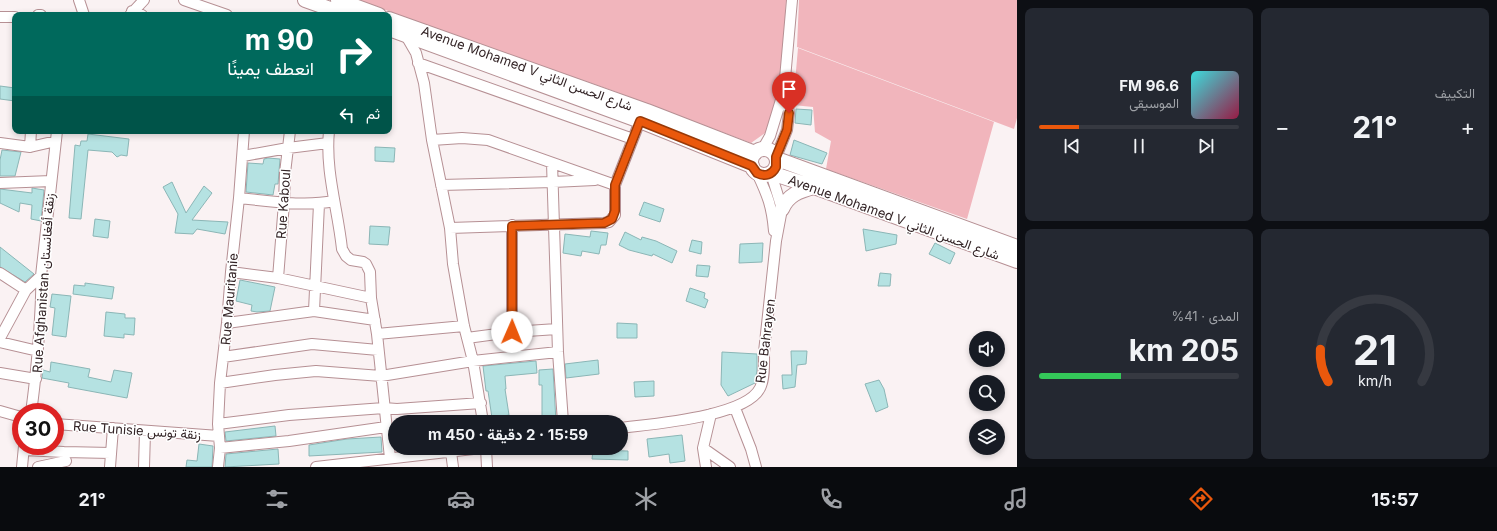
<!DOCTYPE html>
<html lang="ar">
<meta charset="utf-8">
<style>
:root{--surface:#171b24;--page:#242831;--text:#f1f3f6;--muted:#9ea1a6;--line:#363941;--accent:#ea580c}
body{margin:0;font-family:Inter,Vazirmatn,sans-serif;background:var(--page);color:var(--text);direction:rtl;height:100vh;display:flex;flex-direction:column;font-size:15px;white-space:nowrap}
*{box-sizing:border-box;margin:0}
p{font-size:13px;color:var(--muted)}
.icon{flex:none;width:22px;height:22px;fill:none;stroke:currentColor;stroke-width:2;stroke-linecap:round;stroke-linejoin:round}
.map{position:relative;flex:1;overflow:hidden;direction:ltr}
.panel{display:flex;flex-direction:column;gap:8px;padding:8px;background:#0d0f14;width:480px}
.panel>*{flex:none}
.top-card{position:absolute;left:12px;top:12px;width:380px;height:122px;border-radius:8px;box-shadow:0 2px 6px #0003;direction:rtl;background:#00695c;color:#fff;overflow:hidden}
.tools{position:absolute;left:969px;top:331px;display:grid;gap:8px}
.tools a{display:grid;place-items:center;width:36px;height:36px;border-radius:50%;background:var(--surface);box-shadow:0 2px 6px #0003;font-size:20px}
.speed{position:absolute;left:12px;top:403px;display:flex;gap:8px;font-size:20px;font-weight:700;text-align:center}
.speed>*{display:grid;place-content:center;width:52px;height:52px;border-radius:50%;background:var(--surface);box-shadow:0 2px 6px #0003;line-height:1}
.speed .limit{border:6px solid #d22;background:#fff;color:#111}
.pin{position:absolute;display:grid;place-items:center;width:34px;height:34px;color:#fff;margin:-41px -17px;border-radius:50% 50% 50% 0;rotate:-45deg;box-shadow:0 0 4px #0007}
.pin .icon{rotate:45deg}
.me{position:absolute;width:44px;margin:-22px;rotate:1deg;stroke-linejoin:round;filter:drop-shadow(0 0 3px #0008)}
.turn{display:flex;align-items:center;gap:14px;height:84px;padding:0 12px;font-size:18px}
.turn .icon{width:52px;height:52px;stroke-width:2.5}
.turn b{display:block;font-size:28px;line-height:34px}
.then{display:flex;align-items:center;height:38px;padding:0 12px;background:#0003;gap:8px;font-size:15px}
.big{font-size:30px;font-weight:700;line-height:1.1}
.panel .tile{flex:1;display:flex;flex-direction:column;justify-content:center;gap:6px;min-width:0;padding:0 14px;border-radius:8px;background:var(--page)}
.panel .dial{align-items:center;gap:0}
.dial svg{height:104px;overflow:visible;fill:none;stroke:var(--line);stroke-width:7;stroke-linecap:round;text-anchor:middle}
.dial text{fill:var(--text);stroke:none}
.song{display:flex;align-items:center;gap:12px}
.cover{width:48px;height:48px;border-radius:6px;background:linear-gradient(135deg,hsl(180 70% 55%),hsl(340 70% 35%))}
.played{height:4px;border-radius:2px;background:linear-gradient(90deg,var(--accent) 20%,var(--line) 20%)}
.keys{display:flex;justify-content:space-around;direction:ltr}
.heat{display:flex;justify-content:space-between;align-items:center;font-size:22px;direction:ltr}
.charge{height:6px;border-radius:3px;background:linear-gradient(90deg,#34c759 41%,var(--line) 0)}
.panel .tiles{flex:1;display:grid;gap:8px;grid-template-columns:repeat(2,1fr)}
.trip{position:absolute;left:388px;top:415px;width:240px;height:40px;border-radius:20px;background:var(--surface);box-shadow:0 2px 6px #0003;font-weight:700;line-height:40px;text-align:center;direction:rtl}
.menu{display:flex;height:64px;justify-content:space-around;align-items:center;background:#090b0e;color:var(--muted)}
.menu .icon{width:28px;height:28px}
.menu .on{color:var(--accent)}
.menu b{font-size:18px;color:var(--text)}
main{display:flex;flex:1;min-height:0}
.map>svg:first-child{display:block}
.green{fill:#f1b5bc}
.building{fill:#b5e2e2;stroke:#8bb6b6}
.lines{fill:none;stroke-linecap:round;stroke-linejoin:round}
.minor-casing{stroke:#b69094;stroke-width:12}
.highway-casing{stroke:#b69094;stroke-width:16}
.minor{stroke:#fff;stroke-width:10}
.highway{stroke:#fff;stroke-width:14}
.route-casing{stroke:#983908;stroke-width:10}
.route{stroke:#ea580c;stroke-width:7}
.labels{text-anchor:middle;stroke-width:3;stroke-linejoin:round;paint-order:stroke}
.street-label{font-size:13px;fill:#332426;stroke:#fff}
</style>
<main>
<section class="panel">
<div class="tiles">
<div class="tile"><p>التكييف</p>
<div class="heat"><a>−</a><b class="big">21°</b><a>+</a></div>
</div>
<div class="tile">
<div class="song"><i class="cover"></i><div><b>96.6 FM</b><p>الموسيقى</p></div></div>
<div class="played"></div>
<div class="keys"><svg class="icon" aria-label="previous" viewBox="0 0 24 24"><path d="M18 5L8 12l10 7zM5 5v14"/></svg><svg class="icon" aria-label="pause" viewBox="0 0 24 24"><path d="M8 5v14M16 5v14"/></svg><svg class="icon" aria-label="next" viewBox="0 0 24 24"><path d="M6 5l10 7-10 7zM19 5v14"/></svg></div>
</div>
<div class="tile dial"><svg viewBox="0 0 100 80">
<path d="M14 69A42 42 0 1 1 86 69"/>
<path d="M14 69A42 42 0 0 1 8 44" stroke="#ea580c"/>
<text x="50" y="56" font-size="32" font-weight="700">21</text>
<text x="50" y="72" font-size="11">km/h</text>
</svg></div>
<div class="tile"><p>المدى · 41%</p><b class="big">205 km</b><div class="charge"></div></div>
</div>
</section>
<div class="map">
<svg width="1017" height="467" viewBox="0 0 1017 467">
<rect width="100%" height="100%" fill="#faf2f3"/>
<!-- green -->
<path class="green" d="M359,0H786L784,45L772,128L751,143L611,90L444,32Z
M799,0H1017V118L1014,129L797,47Z
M798,48L994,122L967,219L826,169L831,141L815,132L813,107L793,105Z"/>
<!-- building -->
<path class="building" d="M0,86L15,88V101L0,99Z
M796,109L812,110L811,125L795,123Z
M88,134L129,139L127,156L121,155L117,157L112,152L88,150L81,219L69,218L75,145L80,146L81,141H87Z
M794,140L827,153L822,164L790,155Z
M375,147L395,148L394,162L375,161Z
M2,150L21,152L15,176H0V160Z
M268,158L280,159L278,184H275L273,195L246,192L248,163L263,164L264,159Z
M172,182L186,213L204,186L212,193L192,220L228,222L225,234L197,229L193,234L175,233L178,214L163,187Z
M32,188L44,190L41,221L31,219L32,205L20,203L19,212L0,203V189L32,193Z
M644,202L664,209L660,222L639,215Z
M95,219L110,221L108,238L93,236Z
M370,226L390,227L388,245L369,244Z
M863,229L897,235L896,244L866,251Z
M591,231L608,233L606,245H601L599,254L582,251L581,256L563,253L565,234L590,237Z
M625,232L641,240L642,237L656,241L677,251L672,263L653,254L652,256L629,250L619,245Z
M692,240L702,242L701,254L689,251Z
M763,243L762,262L739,263L740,244Z
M935,243L955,253L950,264L929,254Z
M0,247L34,274L25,282L0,267Z
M697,265L710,266L708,277L696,276Z
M880,273L891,274L890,286H878Z
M240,280L275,287L270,311L257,312L251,311L252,305L236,301Z
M85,283L114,287L112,299L73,294L74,285L85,286Z
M690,288L705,293L704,298L708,300L705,308L686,301Z
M52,294L71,296L66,337L52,335L55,308L50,307Z
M106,312L125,314V318H135L134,335L124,334V338L104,336Z
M617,323L637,324V338H617Z
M791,351H807L806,364L797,365L795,387L783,389L782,375H792Z
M722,352L757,354V370L755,383L728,396L721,385Z
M598,360L599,374L566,378L565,364Z
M536,361L537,373L505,376L506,389H505L509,415L492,418L488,391H486L483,366Z
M51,362L90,369L88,377L111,382L114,370L132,373L127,398L68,387L69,383L42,378L43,370L50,372Z
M553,369L556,422H542V385H539V370Z
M879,380L884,389L888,407L876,412L865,384Z
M654,381V396L635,397L634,382Z
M275,426L276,436L226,441L225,432Z
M682,435L685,461L670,463L669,454L649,457L647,439Z
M381,437L382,452L309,456V445L347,439Z
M199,444L213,446L212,467H186L187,460L197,461Z
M278,449L279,464L225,467L226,454Z
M593,450L628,451V460L592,459Z"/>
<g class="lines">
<!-- minor casing -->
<g class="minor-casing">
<path id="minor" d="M79,0L84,15
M184,0L227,15
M132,11L142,15
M38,15H41
M130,15L144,0
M0,17H15
M405,34L416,53L424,83L432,140L450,228L453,264L464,326L473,361L483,422
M418,63L633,139
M329,131C325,171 338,210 342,249L346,256L351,260L363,262L366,264L370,272L371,298L377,334L390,458
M432,140L462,138L488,140L615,185
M0,143L30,147L56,141
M30,147L31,131
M762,150L770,136L784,90L792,0
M243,156L288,148L328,143
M776,157L787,130L789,113L785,91
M552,163L558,352L563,422
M757,173C768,196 772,207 774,231
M0,183L51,181
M441,185L553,182L595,180
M239,198C270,201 303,207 334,201
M450,228L604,223L609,222L615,215V185L640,121
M231,272L278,278L371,298
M0,273L26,290
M278,278L284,203L285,173L290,131
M314,311L319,204
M227,323L314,311L375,320
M512,332V225
M377,334L464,326
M0,338L26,290L41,276
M467,338L512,332L557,329
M0,342L38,351
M223,357L312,344L378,350
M0,373L36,379
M220,383L275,375L316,371L381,376L473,361L558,352
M735,408L751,449L756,467
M0,411L21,417
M31,412C35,386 37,361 39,335C40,315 42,296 41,276L57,131
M55,424L219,436
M218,424L289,415L384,408L397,409L481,403
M621,428C651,424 746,417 760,388C765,379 764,362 764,352L776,241L782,209L771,173
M220,448L289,441L386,427
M486,448L487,467
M703,448L730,467
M24,450L64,452L111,453
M451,452L453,467
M22,467L24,446
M38,467L66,461
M110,467L113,428
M144,467L145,432
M218,467L220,448L218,424L220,383L227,323L231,272L239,198L244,131
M316,467L482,448
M706,467L703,448L711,414"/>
</g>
<!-- highway casing -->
<g class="highway-casing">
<path id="highway" d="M305,0L347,15
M338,0L379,15
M389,19L647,111L755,153
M389,29L640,121L752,166
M751 162a13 13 0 1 1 26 0a13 13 0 1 1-26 0Z
M777,159L1017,247
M771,173L814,187L1017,261
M782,209C788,195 799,191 814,187"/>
</g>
<!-- minor -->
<use href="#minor" class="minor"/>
<!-- highway -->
<use href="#highway" class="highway"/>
</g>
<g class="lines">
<!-- route casing -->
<g class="route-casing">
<path id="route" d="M512,332V226L604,223L612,219L615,211V185L640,121L752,166L757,173C765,177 772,175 776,167V157L787,130L789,113"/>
</g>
<!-- route -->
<use href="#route" class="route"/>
</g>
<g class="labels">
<!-- street labels -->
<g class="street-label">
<text transform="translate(527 68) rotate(20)" y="5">Avenue Mohamed V شارع الحسن الثاني</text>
<text transform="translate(283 204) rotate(-86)" y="5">Rue Kaboul</text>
<text transform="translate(894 217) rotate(20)" y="5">Avenue Mohamed V شارع الحسن الثاني</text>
<text transform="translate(43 283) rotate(-86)" y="5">Rue Afghanistan زنقة أفغانستان</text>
<text transform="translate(229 299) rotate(-85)" y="5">Rue Mauritanie</text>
<text transform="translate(765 341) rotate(-83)" y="5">Rue Bahrayen</text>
<text transform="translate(137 430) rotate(4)" y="5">Rue Tunisie زنقة تونس</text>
</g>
</g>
</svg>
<div class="tools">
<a><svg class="icon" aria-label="sound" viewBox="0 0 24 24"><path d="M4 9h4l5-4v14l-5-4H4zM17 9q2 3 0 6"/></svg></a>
<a><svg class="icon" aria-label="search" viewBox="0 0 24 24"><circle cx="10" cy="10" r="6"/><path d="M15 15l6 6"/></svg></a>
<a><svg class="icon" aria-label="layers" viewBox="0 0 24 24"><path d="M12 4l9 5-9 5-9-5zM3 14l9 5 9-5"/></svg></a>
</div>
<div class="speed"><div class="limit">30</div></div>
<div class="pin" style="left:789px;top:113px;background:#d93025"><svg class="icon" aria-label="arrive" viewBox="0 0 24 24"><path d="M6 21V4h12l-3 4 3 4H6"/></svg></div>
<svg class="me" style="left:512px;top:332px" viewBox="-20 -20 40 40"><circle r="19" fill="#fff"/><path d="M0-13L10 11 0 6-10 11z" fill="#ea580c"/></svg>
<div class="trip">15:59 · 2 دقيقة · 450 m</div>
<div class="top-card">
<div class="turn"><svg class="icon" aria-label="right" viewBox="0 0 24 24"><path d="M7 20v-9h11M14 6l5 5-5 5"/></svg><div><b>90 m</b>انعطف يمينًا</div></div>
<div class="then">ثم<svg class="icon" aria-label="left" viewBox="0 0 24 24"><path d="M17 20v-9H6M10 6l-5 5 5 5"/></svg></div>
</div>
</div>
</main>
<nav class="menu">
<b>15:57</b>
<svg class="icon on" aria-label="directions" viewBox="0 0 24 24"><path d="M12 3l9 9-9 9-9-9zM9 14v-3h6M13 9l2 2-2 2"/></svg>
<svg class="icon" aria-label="music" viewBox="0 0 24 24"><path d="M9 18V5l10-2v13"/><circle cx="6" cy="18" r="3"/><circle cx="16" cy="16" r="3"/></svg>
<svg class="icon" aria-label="phone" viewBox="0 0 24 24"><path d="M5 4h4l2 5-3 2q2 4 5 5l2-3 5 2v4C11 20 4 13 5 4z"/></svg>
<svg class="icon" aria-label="climate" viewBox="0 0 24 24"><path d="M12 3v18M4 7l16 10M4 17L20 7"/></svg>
<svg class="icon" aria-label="car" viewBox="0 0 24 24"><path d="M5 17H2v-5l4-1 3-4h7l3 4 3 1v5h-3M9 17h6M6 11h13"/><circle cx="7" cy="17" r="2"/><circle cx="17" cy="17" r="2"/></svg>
<svg class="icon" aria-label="filters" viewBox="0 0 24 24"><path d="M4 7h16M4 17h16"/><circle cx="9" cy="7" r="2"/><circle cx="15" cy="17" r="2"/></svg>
<b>21°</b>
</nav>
